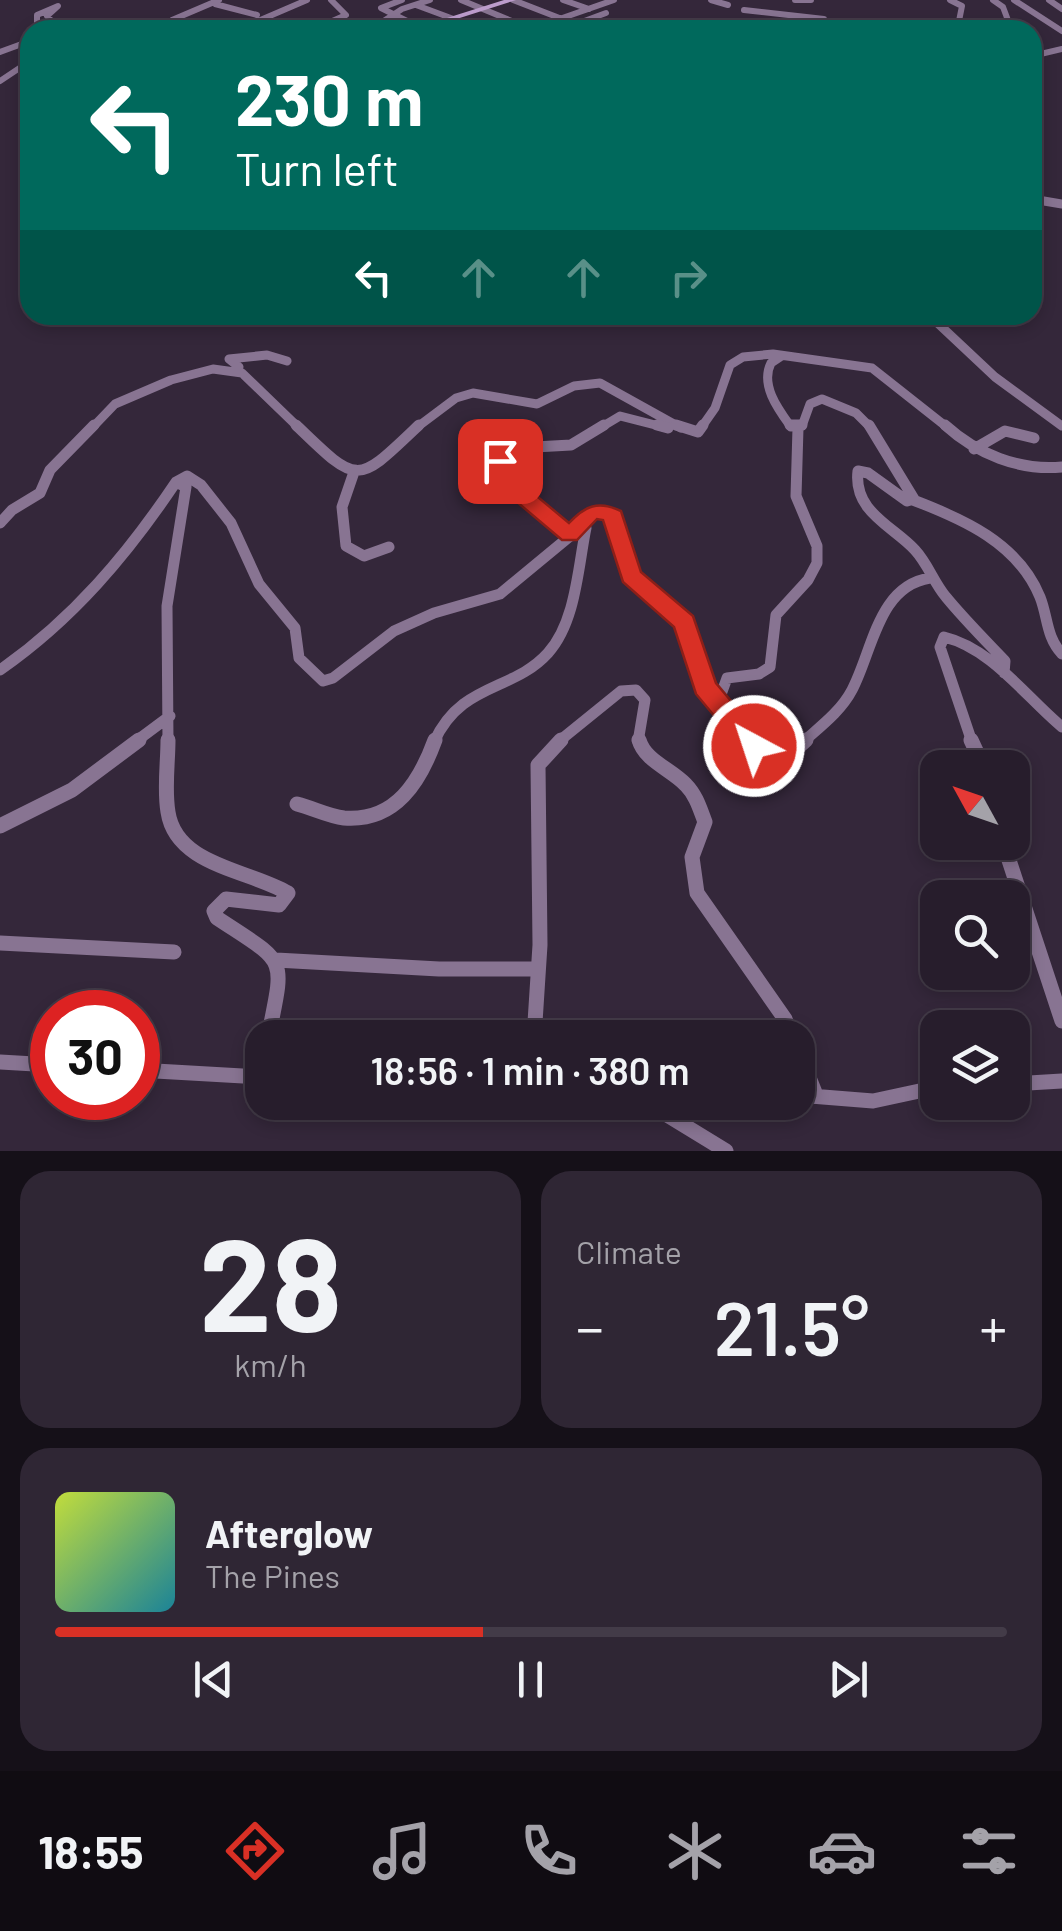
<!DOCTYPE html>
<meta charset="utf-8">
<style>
:root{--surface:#271d2c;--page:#2f2634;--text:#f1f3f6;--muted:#a4a2a9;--line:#433b48;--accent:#d93025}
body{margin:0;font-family:Barlow,sans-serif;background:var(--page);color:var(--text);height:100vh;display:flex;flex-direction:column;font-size:38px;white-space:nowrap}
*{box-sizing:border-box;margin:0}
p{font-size:32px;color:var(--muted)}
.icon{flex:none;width:55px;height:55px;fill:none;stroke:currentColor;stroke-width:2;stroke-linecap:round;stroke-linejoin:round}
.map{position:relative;height:1151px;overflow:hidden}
.drawer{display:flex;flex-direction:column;gap:20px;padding:20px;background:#151018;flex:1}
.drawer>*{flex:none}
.hud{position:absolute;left:20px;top:20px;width:1022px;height:305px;border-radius:30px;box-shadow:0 5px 15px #0003,0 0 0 2px var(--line);background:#00695c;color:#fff;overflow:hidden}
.needle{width:65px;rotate:310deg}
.controls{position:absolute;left:920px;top:750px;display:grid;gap:20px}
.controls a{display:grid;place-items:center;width:110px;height:110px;border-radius:20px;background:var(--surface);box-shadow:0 5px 15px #0003,0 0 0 2px var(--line);font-size:50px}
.speed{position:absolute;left:30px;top:990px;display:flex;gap:20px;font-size:50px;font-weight:700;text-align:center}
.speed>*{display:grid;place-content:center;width:130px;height:130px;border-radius:50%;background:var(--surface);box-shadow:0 5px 15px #0003,0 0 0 2px var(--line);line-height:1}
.speed .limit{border:15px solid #d22;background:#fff;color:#111}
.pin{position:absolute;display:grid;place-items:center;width:85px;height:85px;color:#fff;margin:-42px;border-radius:20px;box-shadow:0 5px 15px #0006}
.me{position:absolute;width:110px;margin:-55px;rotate:320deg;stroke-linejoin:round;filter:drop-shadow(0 0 8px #0008)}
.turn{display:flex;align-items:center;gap:35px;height:210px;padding:0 50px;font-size:45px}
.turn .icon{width:130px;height:130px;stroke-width:2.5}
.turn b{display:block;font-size:70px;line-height:85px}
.lanes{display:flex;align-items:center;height:95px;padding:0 50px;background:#0003;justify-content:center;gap:50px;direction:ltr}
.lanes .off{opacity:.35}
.big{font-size:75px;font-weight:600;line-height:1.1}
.drawer .widget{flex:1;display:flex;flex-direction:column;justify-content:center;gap:15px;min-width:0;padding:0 35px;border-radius:30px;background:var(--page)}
.drawer .dial{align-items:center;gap:0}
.dial b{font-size:130px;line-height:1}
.song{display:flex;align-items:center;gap:30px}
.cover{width:120px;height:120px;border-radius:15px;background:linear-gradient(135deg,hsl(70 70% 55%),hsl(190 70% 35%))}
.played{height:10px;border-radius:5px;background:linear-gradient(90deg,var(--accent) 45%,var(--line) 45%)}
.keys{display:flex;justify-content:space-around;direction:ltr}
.heat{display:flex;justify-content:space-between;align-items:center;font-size:55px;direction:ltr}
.drawer .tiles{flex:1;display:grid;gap:20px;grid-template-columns:1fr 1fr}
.widget:last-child{grid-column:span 2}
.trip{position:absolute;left:245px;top:1020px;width:570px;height:100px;border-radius:30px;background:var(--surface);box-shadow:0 5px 15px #0003,0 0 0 2px var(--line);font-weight:600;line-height:100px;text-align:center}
.tab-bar{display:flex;height:160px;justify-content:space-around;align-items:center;background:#100c12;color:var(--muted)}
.tab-bar .icon{width:70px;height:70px}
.tab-bar .on{color:var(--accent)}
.tab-bar b{font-size:45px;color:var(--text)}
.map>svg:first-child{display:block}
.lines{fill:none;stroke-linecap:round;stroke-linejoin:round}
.street-far3{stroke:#887492;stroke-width:6}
.street-far2{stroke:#887492;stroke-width:9}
.street-far1{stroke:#887492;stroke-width:11}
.street{stroke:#887492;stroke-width:15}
.secondary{fill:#bc9ccc;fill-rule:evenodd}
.route{fill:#d93025;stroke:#8d1f18;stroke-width:2.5}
</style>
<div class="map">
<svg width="1062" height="1151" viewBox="0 0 1062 1151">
<rect width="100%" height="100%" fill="#34273a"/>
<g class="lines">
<!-- street-far3 -->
<path class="street-far3" d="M402,0L381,8L421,28
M461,0L531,29
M513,0L562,19
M563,0L589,9
M711,0L728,5
M795,0H811
M950,0L962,6L958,26L964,30
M993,0L1003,7L1009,23
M1014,0L1062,31
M1049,0L1062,9
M215,4L257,15
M416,5L483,30
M744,10L824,19
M738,24L792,30
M37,30V15L58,6L47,16L60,30
M140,30L133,29L142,24L163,28
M160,30L172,20L219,0
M237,30L307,0
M312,30L346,15L331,0
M370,30L402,9L430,0
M528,30L614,0
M560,30L606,13
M0,52L30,41
M1032,56L1062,49
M0,81L30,61"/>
<!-- street-far2 -->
<path class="street-far2" d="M1032,199L1062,204
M929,315L995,377L1062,426
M780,357L771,363C760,385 778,409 791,427L802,426L810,404L822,399L856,413L871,428
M239,367L229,359L267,355L287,361
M92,428L115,404L171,380L213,369L242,373L299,428
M416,428L456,398L473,393L537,404L574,386L600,383L681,428
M600,428L620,416L667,428
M701,428L715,408L730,365L743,357L773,354L872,368L948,428"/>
<!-- street-far1 -->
<path class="street-far1" d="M296,425C359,486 356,485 419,425
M657,425L668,428
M676,425L698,432L703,425
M790,425H802
M869,425L914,499L907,501L868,473L858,471C853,512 893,526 915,550C928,564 934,583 946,597C964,619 985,640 1005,661L1004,673
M945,425C977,454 1019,471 1062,467
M974,449L1005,431L1034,438
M354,472L342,507L346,546L364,556L389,547
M913,500C963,519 1018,543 1040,597C1048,617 1046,637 1062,654
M0,523L12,510L40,493L50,470L94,425
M571,536C544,515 502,494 502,456L517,448L571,445L604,425
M0,670C73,619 127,555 176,482L187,476L201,485L231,523L259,584L295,628L299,658L323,681L333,678L394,631L434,613L500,594L575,532L589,515L607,513L617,522L631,576L685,622L705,687L751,742
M718,703L727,678L759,674L770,667L776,615L808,580L817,563V546L796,496L798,428
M135,742L170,716
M168,742L167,606L186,487L176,482
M434,742C461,682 513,692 548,653C576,622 578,567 586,528L583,524
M558,742L621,691L636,690L645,700L638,742
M803,742C821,726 841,711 852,690C873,650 878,586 930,578
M972,742L940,647L944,637C991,648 1026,697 1062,727"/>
<!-- street -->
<path class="street" d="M168,740C168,763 164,789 168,812C176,866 250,870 288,893L279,905L226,899L214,911L217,918C288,965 285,954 268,1038
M639,740C645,761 671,769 686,785C696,795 700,809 705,822L692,857L697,893L785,1019L792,1038
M749,740L771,754L795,750L806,740
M971,740L984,768
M297,804C313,808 328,816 344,818C396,822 420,781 435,740
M0,826L72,790L139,740
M1003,842L1062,1021
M0,943L174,952
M276,960L439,969H538
M534,1038L540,945L538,765L561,740
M798,1050L816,1095
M0,1062L52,1065
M138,1070L262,1077
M1012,1084L1062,1081
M798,1095L873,1101L938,1087
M646,1102L726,1151"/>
<!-- secondary -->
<path class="secondary" d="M504,0H516L422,30H409Z"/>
</g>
<!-- route -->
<path class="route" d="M500,454L508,456L521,483L569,523C585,506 598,500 621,511L641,572L693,616L716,683L763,739L767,746L763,753L754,756L745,753L696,694L674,627L623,582L603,520L597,519L577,540H562L504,491L490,461Z"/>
</svg>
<div class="controls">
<a><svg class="needle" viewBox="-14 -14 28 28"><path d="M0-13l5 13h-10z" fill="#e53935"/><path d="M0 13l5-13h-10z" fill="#a4a2a9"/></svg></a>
<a><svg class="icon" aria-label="search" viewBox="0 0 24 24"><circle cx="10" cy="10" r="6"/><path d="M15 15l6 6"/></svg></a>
<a><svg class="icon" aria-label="layers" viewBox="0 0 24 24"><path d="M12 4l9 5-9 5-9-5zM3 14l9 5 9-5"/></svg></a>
</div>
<div class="speed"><div class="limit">30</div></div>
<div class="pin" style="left:500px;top:461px;background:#d93025"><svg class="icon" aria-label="arrive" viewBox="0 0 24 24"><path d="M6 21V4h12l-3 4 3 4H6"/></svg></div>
<svg class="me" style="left:754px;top:746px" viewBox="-20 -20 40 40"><circle r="17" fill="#d93025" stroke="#fff" stroke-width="3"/><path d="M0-11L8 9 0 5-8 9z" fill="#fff"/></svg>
<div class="trip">18:56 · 1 min · 380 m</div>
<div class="hud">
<div class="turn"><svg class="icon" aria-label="left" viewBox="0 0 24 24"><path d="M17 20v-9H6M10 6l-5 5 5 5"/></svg><div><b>230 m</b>Turn left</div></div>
<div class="lanes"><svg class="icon" aria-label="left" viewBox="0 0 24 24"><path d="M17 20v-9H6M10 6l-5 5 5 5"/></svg><svg class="icon off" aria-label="ahead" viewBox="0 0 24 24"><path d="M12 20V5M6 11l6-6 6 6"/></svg><svg class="icon off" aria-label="ahead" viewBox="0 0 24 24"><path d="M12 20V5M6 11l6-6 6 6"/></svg><svg class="icon off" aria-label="right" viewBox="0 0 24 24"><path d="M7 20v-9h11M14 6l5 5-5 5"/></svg></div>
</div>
</div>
<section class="drawer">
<div class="tiles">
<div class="widget dial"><b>28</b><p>km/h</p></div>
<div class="widget"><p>Climate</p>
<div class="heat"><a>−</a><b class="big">21.5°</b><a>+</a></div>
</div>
<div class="widget">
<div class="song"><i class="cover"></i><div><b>Afterglow</b><p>The Pines</p></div></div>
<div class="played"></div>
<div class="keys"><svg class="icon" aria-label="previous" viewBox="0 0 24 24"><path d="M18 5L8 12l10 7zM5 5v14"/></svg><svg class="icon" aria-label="pause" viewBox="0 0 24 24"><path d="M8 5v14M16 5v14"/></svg><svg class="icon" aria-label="next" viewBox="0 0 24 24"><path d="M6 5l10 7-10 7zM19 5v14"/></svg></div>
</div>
</div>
</section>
<nav class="tab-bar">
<b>18:55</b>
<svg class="icon on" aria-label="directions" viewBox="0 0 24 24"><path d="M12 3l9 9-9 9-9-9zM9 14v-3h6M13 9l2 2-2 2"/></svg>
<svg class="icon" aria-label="music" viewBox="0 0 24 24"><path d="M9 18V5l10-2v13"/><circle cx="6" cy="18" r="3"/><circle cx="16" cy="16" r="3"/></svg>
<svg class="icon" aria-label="phone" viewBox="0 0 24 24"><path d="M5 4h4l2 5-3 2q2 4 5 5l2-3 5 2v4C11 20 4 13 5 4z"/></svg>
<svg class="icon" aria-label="climate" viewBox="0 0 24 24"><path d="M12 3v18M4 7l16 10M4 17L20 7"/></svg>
<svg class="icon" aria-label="car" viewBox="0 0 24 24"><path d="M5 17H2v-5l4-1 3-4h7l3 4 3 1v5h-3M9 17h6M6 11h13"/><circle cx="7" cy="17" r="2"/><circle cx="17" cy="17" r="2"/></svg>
<svg class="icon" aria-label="filters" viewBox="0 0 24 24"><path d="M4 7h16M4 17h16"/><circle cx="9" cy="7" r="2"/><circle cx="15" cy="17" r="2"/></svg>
</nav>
